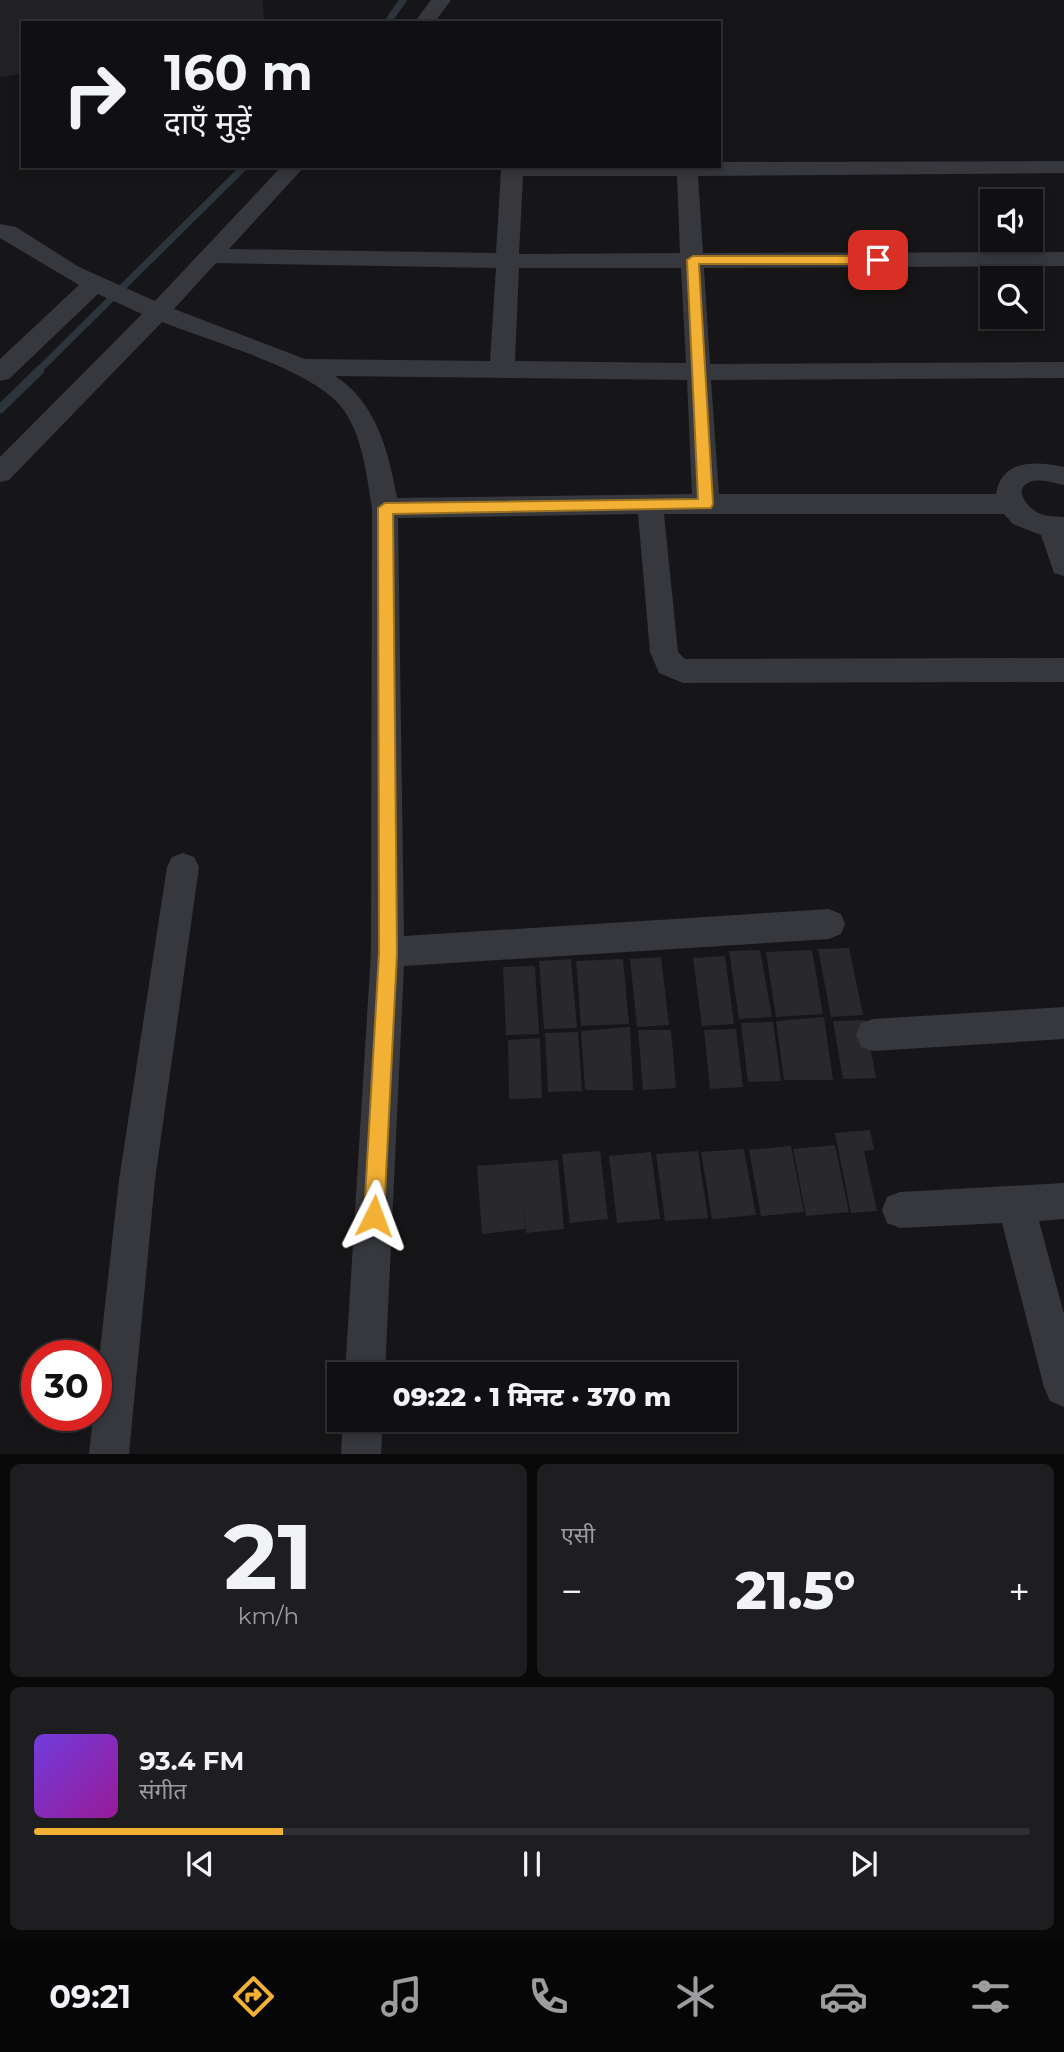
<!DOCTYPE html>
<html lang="hi">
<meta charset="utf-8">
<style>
:root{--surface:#101012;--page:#1e1e20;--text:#f1f3f6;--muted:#9c9d9f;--line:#303032;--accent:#f2b134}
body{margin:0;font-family:Montserrat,"Noto Sans Devanagari",sans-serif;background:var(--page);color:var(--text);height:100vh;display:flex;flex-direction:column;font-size:26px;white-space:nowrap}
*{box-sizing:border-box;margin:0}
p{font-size:23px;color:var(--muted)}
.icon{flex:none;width:38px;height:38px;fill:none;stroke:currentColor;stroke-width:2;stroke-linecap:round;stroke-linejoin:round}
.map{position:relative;height:1454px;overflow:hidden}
.sheet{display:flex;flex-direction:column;gap:10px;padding:10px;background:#09090a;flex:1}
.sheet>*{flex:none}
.top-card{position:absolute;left:21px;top:21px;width:700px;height:147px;border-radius:0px;box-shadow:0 4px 10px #0003,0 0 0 2px var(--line);background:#101012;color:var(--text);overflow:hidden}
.controls{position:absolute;left:980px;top:189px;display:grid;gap:14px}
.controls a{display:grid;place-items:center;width:63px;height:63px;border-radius:0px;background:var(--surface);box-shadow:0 4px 10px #0003,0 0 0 2px var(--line);font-size:35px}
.speed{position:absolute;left:21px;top:1340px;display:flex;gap:14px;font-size:35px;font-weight:700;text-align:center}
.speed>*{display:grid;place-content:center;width:91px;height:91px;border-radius:50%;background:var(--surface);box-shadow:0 4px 10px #0003,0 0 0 2px var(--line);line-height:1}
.speed .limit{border:10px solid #d22;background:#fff;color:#111}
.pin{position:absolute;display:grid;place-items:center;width:60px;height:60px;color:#fff;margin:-30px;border-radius:14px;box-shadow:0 4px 10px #0006}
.me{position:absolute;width:77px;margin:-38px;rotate:3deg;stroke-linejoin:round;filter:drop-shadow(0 0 5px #0008)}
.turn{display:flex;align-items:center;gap:24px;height:147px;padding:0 28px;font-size:32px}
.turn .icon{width:91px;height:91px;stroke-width:2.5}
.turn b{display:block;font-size:49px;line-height:60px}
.big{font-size:52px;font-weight:800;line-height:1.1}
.sheet .widget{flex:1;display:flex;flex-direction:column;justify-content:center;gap:10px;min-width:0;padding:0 24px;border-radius:10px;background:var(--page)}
.sheet .dial{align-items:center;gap:0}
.dial b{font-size:91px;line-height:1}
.song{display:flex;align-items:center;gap:21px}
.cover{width:84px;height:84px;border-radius:10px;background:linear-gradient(135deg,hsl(260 70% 55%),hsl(300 70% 35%))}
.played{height:7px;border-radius:4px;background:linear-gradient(90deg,var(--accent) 25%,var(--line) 25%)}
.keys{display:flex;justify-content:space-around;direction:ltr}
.heat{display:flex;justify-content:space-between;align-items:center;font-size:38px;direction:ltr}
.sheet .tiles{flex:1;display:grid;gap:10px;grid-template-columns:1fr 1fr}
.widget:last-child{grid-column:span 2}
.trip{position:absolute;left:327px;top:1362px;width:410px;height:70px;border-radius:0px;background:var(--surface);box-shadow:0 4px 10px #0003,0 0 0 2px var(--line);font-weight:800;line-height:70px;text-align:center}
.menu{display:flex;height:112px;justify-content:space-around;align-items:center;background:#060607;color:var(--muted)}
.menu .icon{width:49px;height:49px}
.menu .active{color:var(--accent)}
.menu b{font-size:32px;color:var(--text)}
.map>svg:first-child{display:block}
.built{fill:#222225}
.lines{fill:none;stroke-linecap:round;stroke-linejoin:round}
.stream-far1{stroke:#2c353c;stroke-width:7}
.stream{stroke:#2c353c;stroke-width:9}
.building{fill:#29292c}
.street{fill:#37383d;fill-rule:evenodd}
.route{fill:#f2b134;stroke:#9d7322;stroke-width:2}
</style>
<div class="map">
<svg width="1064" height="1454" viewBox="0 0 1064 1454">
<rect width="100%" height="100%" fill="#161618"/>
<!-- built -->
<path class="built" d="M0,0H263L264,23H23V74L0,77Z"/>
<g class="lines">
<!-- stream-far1 -->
<path class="stream-far1" d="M387,23L403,0
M38,371L245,166"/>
<!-- stream -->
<path class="stream" d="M0,409L40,370"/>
</g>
<!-- building -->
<path class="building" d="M849,948L863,1015L831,1017L818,949Z
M760,950L772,1017L739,1019L729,951Z
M812,950L823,1014L776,1017L766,952Z
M725,956L734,1024L702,1026L693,958Z
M661,957L669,1025L637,1027L630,959Z
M571,959L577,1028L544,1029L539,961Z
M623,959L629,1024L581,1026L576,961Z
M535,966L539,1034L506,1035L503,967Z
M824,1017L833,1080H784L776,1021Z
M865,1020L876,1078L843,1079L833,1021Z
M773,1022L781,1081L748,1082L741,1023Z
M630,1027L633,1090H585L581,1031Z
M736,1029L743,1087L710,1089L704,1030Z
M638,1030H671L676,1088L643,1090Z
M578,1032L582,1091L548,1092L545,1033Z
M540,1038L542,1098L509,1099L508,1040Z
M870,1130L874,1150L864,1151L877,1211L851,1213L835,1133Z
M835,1145L849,1212L806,1216L793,1149Z
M791,1146L804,1212L761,1216L749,1150Z
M744,1149L756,1215L712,1219L701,1152Z
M600,1151L608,1219L570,1223L562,1154Z
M698,1151L708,1218L665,1221L656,1154Z
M651,1152L660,1219L617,1223L609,1156Z
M558,1160L564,1229L526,1233L523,1202L525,1229L482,1234L477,1166Z"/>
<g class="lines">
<!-- street -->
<path class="street" d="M431,0H451L434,23H414Z
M1064,161V173L698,176L703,253L1064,252V266L704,268L710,364L1064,362V378L711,380L719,494H996C1002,459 1035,461 1064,467V485C1054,483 1040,478 1030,482C1011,489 1029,510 1041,514C1048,517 1057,516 1064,517V576L1054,573L1041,535L1013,524L1004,514H664L678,652L685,659L1064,658V682L683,683L659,673L650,652L638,514L398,518L404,936L829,909L841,914L845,924L841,934L829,939L404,966L385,1374H345L371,952L372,508C366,473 362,424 333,398C296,365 210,341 162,322L9,480L0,482V457L142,314L98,294L9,379L0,381V359L79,285L0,238V224L16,227L79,267L155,301L282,166H305L229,249L496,253L501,170L504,166H719V162ZM523,176H677L680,253L519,254ZM216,263L496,268L490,361L305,359L174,309ZM519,268H681L686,363L515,361ZM335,376L687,380L692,494L397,498C389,452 376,402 335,376Z
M183,853L194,857L199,867L155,1180L129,1454H89L93,1416H96V1386L119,1180L167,867L172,857Z
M1064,1007V1039L873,1051L861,1047L856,1035L861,1023L873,1019Z
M1064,1183V1219L1039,1221L1064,1314V1407L1050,1401L1044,1387L1002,1223L900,1228L887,1223L882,1210L887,1197L900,1192Z
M343,1419H383L381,1454H341Z"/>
</g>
<!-- route -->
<path class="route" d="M693,256H878L884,260L878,264H699L713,504L711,508L393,514L397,953L384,1216L381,1223L374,1226L367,1223L364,1216L379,953L378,508L385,503L698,499L687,260Z"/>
</svg>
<div class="controls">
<a><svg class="icon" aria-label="sound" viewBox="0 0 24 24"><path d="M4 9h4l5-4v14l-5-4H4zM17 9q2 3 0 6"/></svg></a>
<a><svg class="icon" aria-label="search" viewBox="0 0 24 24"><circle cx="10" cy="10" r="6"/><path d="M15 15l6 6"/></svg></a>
</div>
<div class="speed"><div class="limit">30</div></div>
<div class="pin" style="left:878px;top:260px;background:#d93025"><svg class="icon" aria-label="arrive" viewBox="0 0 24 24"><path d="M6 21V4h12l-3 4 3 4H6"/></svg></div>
<svg class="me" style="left:374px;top:1216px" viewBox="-20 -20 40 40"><path d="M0-17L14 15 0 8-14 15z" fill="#f2b134" stroke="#fff" stroke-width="4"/></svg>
<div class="trip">09:22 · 1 मिनट · 370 m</div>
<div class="top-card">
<div class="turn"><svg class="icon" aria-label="right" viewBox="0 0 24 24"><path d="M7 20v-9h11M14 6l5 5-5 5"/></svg><div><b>160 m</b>दाएँ मुड़ें</div></div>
</div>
</div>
<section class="sheet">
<div class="tiles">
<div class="widget dial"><b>21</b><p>km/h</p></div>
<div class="widget"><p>एसी</p>
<div class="heat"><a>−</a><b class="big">21.5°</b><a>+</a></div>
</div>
<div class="widget">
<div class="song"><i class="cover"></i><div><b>93.4 FM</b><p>संगीत</p></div></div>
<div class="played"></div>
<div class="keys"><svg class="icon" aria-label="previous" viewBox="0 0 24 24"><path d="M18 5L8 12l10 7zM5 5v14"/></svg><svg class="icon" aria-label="pause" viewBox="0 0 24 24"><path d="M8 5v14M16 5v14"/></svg><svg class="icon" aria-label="next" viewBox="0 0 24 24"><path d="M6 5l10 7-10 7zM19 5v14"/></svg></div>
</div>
</div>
</section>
<nav class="menu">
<b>09:21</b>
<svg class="icon active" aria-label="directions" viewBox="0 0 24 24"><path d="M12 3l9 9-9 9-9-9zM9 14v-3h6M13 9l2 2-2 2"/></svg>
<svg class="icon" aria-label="music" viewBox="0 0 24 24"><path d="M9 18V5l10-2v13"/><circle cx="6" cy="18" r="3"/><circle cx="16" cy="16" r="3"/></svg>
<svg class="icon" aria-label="phone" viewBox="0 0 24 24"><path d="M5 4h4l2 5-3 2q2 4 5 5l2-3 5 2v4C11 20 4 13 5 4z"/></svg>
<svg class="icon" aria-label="climate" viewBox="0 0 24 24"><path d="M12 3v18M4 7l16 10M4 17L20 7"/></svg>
<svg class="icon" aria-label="car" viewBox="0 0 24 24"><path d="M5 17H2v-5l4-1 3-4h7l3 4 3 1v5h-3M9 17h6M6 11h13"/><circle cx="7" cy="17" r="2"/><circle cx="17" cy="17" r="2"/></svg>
<svg class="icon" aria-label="filters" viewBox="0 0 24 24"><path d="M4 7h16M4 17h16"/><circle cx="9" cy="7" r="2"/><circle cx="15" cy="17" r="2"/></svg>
</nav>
